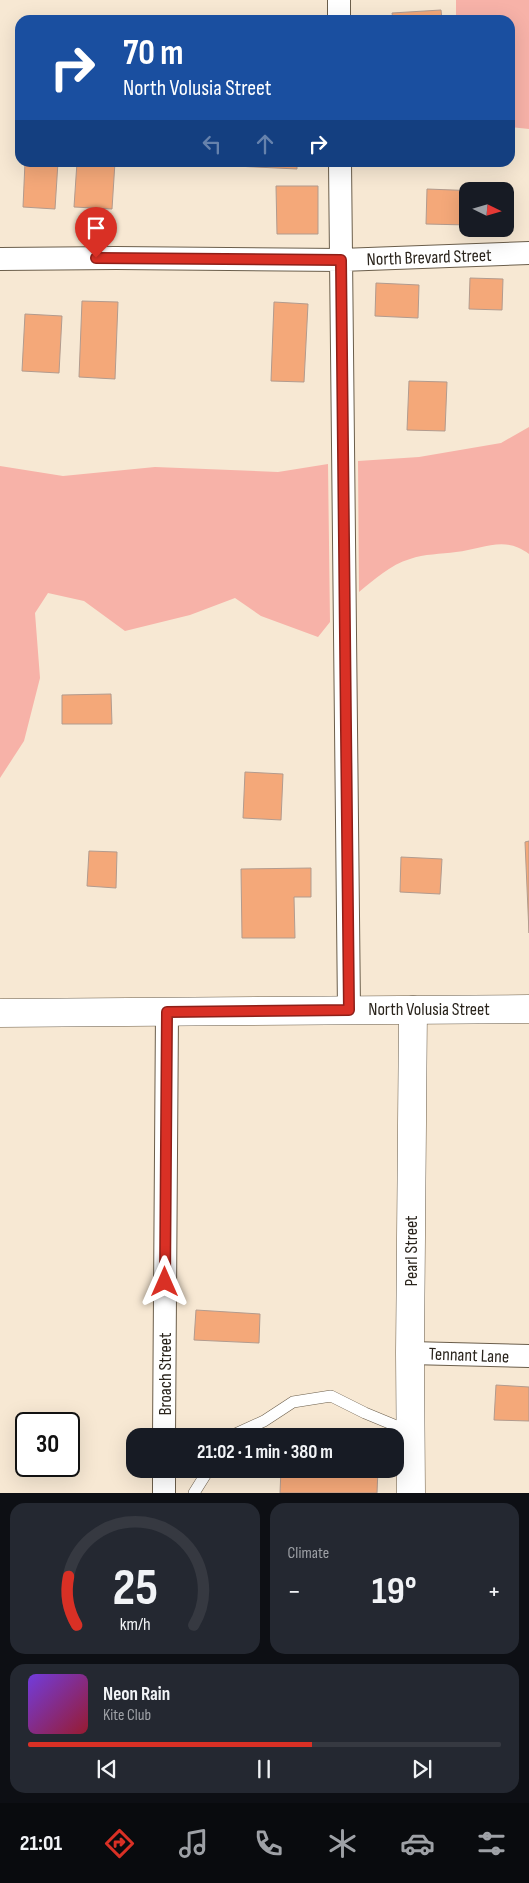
<!DOCTYPE html>
<meta charset="utf-8">
<style>
:root{--surface:#171b24;--page:#242831;--text:#f1f3f6;--muted:#9ea1a6;--line:#363941;--accent:#d93025}
body{margin:0;font-family:"Sofia Sans Condensed",sans-serif;background:var(--page);color:var(--text);height:100vh;display:flex;flex-direction:column;font-size:19px;white-space:nowrap}
*{box-sizing:border-box;margin:0}
p{font-size:16px;color:var(--muted)}
.icon{flex:none;width:28px;height:28px;fill:none;stroke:currentColor;stroke-width:2;stroke-linecap:round;stroke-linejoin:round}
.map{position:relative;height:1493px;overflow:hidden}
.details{display:flex;flex-direction:column;gap:10px;padding:10px;background:#0d0f14;flex:1}
.details>*{flex:none}
.guide{position:absolute;left:15px;top:15px;width:500px;height:152px;border-radius:15px;box-shadow:0 5px 20px #0002;background:#1a4fa0;color:#fff;overflow:hidden}
.needle{width:32px;rotate:95deg}
.controls{position:absolute;left:459px;top:182px;display:grid;gap:10px}
.controls a{display:grid;place-items:center;width:55px;height:55px;border-radius:10px;background:var(--surface);box-shadow:0 5px 20px #0002;font-size:25px}
.speed{position:absolute;left:15px;top:1412px;display:flex;gap:10px;font-size:25px;font-weight:700;text-align:center}
.speed>*{display:grid;place-content:center;width:65px;height:65px;border-radius:50%;background:var(--surface);box-shadow:0 5px 20px #0002;line-height:1}
.speed .limit{border:2px solid #111;border-radius:8px;background:#fff;color:#111}
.pin{position:absolute;display:grid;place-items:center;width:42px;height:42px;color:#fff;margin:-51px -21px;border-radius:50% 50% 50% 0;rotate:-45deg;box-shadow:0 0 5px #0007}
.pin .icon{rotate:45deg}
.me{position:absolute;width:55px;margin:-28px;rotate:0deg;stroke-linejoin:round;filter:drop-shadow(0 0 4px #0008)}
.turn{display:flex;align-items:center;gap:18px;height:105px;padding:0 25px;font-size:22px}
.turn .icon{width:65px;height:65px;stroke-width:2.5}
.turn b{display:block;font-size:35px;line-height:42px}
.lanes{display:flex;align-items:center;height:48px;padding:0 25px;background:#0003;justify-content:center;gap:25px;direction:ltr}
.lanes .off{opacity:.35}
.big{font-size:38px;font-weight:700;line-height:1.1}
.details .widget{flex:1;display:flex;flex-direction:column;justify-content:center;gap:8px;min-width:0;padding:0 18px;border-radius:15px;background:var(--page)}
.details .dial{align-items:center;gap:0}
.dial svg{height:130px;overflow:visible;fill:none;stroke:var(--line);stroke-width:7;stroke-linecap:round;text-anchor:middle}
.dial text{fill:var(--text);stroke:none}
.song{display:flex;align-items:center;gap:15px}
.cover{width:60px;height:60px;border-radius:8px;background:linear-gradient(135deg,hsl(260 70% 55%),hsl(350 70% 35%))}
.played{height:5px;border-radius:2px;background:linear-gradient(90deg,var(--accent) 60%,var(--line) 60%)}
.keys{display:flex;justify-content:space-around;direction:ltr}
.heat{display:flex;justify-content:space-between;align-items:center;font-size:28px;direction:ltr}
.details .tiles{flex:1;display:grid;gap:10px;grid-template-columns:1fr 1fr}
.widget:last-child{grid-column:span 2}
.trip{position:absolute;left:126px;top:1428px;width:278px;height:50px;border-radius:15px;background:var(--surface);box-shadow:0 5px 20px #0002;font-weight:700;line-height:50px;text-align:center}
.tabs{display:flex;height:80px;justify-content:space-around;align-items:center;background:#090b0e;color:var(--muted)}
.tabs .icon{width:35px;height:35px}
.tabs .active{color:var(--accent)}
.tabs b{font-size:22px;color:var(--text)}
.map>svg:first-child{display:block}
.green{fill:#f7b2a8}
.building{fill:#f4a879;stroke:#b29b8e}
.lines{fill:none;stroke-linecap:round;stroke-linejoin:round}
.service-casing{stroke:#6b5e4b;stroke-width:12}
.minor-casing{stroke:#6b5e4b;stroke-width:24}
.tertiary-casing{stroke:#6b5e4b;stroke-width:29}
.secondary-casing{stroke:#6b5e4b;stroke-width:29}
.service{stroke:#fff;stroke-width:11}
.minor{stroke:#fff;stroke-width:22}
.tertiary{stroke:#fff;stroke-width:28}
.secondary{stroke:#fff;stroke-width:28}
.route-casing{stroke:#8d1f18;stroke-width:12}
.route{stroke:#d93025;stroke-width:9}
.labels{text-anchor:middle;stroke-width:4;stroke-linejoin:round;paint-order:stroke}
.street-label{font-size:18px;fill:#2a241c;stroke:#fff}
</style>
<div class="map">
<svg width="529" height="1493" viewBox="0 0 529 1493">
<rect width="100%" height="100%" fill="#f7e8d3"/>
<!-- green -->
<path class="green" d="M456,0H529V129L510,127V20H456Z
M529,427V554C505,535 483,549 456,552C441,554 424,554 410,559C390,565 375,579 359,592L358,461L419,457L501,443Z
M328,464L330,622L318,637L261,616L235,598L190,615L125,631L84,601L48,593L35,613L40,678L24,741L0,778V466L63,476L155,467L278,472Z"/>
<!-- building -->
<path class="building" d="M441,10L442,20H393L392,13Z
M25,162H58L55,209L23,207Z
M77,162H115L112,209L74,207Z
M235,162H297V169L235,166Z
M276,186H318V234H277Z
M427,189L479,191H468V225L426,224Z
M470,278L503,279L502,310L469,309Z
M376,283L419,285L418,318L375,316Z
M82,301L118,302L115,379L79,377Z
M274,302L308,304L304,382L271,381Z
M25,314L62,316L59,373L22,371Z
M409,381L447,382L445,431L407,430Z
M111,694L112,724H62V695Z
M245,772L283,774L281,820L243,818Z
M529,841V933L525,842Z
M89,851L117,852L116,888L87,886Z
M401,857L442,859L440,894L400,892Z
M311,868V897H294L295,938H242L241,869Z
M196,1310L260,1314L259,1343L194,1340Z
M496,1385L529,1387V1421L494,1420Z
M281,1469H378L377,1493H280Z"/>
<g class="lines">
<!-- service casing -->
<g class="service-casing">
<path id="service" d="M231,1436L264,1421L293,1402L331,1396L365,1413L411,1432
M194,1493L209,1469"/>
</g>
<!-- minor casing -->
<g class="minor-casing">
<path id="minor" d="M339,0V20
M340,162L349,1010
M0,259L116,258L341,260L529,253
M410,1353L529,1356
M164,1436L167,1012
M164,1493V1469"/>
</g>
<!-- tertiary casing -->
<g class="tertiary-casing">
<path id="tertiary" d="M411,1493L410,1353L413,1010"/>
</g>
<!-- secondary casing -->
<g class="secondary-casing">
<path id="secondary" d="M0,1013L529,1009"/>
</g>
<!-- service -->
<use href="#service" class="service"/>
<!-- minor -->
<use href="#minor" class="minor"/>
<!-- tertiary -->
<use href="#tertiary" class="tertiary"/>
<!-- secondary -->
<use href="#secondary" class="secondary"/>
</g>
<g class="lines">
<!-- route casing -->
<g class="route-casing">
<path id="route" d="M96,258L341,260L349,1010L167,1012L165,1282"/>
</g>
<!-- route -->
<use href="#route" class="route"/>
</g>
<g class="labels">
<!-- street labels -->
<g class="street-label">
<text transform="translate(429 257) rotate(-2)" y="6">North Brevard Street</text>
<text x="429" y="1015">North Volusia Street</text>
<text transform="translate(411 1251) rotate(-90)" y="6">Pearl Street</text>
<text transform="translate(469 1355) rotate(2)" y="6">Tennant Lane</text>
<text transform="translate(165 1374) rotate(-90)" y="6">Broach Street</text>
</g>
</g>
</svg>
<div class="controls">
<a><svg class="needle" viewBox="-14 -14 28 28"><path d="M0-13l5 13h-10z" fill="#e53935"/><path d="M0 13l5-13h-10z" fill="#9ea1a6"/></svg></a>
</div>
<div class="speed"><div class="limit">30</div></div>
<div class="pin" style="left:96px;top:258px;background:#d93025"><svg class="icon" aria-label="arrive" viewBox="0 0 24 24"><path d="M6 21V4h12l-3 4 3 4H6"/></svg></div>
<svg class="me" style="left:165px;top:1282px" viewBox="-20 -20 40 40"><path d="M0-17L14 15 0 8-14 15z" fill="#d93025" stroke="#fff" stroke-width="4"/></svg>
<div class="trip">21:02 · 1 min · 380 m</div>
<div class="guide">
<div class="turn"><svg class="icon" aria-label="right" viewBox="0 0 24 24"><path d="M7 20v-9h11M14 6l5 5-5 5"/></svg><div><b>70 m</b>North Volusia Street</div></div>
<div class="lanes"><svg class="icon off" aria-label="left" viewBox="0 0 24 24"><path d="M17 20v-9H6M10 6l-5 5 5 5"/></svg><svg class="icon off" aria-label="ahead" viewBox="0 0 24 24"><path d="M12 20V5M6 11l6-6 6 6"/></svg><svg class="icon" aria-label="right" viewBox="0 0 24 24"><path d="M7 20v-9h11M14 6l5 5-5 5"/></svg></div>
</div>
</div>
<section class="details">
<div class="tiles">
<div class="widget dial"><svg viewBox="0 0 100 80">
<path d="M14 69A42 42 0 1 1 86 69"/>
<path d="M14 69A42 42 0 0 1 9 39" stroke="#d93025"/>
<text x="50" y="56" font-size="32" font-weight="700">25</text>
<text x="50" y="72" font-size="11">km/h</text>
</svg></div>
<div class="widget"><p>Climate</p>
<div class="heat"><a>−</a><b class="big">19°</b><a>+</a></div>
</div>
<div class="widget">
<div class="song"><i class="cover"></i><div><b>Neon Rain</b><p>Kite Club</p></div></div>
<div class="played"></div>
<div class="keys"><svg class="icon" aria-label="previous" viewBox="0 0 24 24"><path d="M18 5L8 12l10 7zM5 5v14"/></svg><svg class="icon" aria-label="pause" viewBox="0 0 24 24"><path d="M8 5v14M16 5v14"/></svg><svg class="icon" aria-label="next" viewBox="0 0 24 24"><path d="M6 5l10 7-10 7zM19 5v14"/></svg></div>
</div>
</div>
</section>
<nav class="tabs">
<b>21:01</b>
<svg class="icon active" aria-label="directions" viewBox="0 0 24 24"><path d="M12 3l9 9-9 9-9-9zM9 14v-3h6M13 9l2 2-2 2"/></svg>
<svg class="icon" aria-label="music" viewBox="0 0 24 24"><path d="M9 18V5l10-2v13"/><circle cx="6" cy="18" r="3"/><circle cx="16" cy="16" r="3"/></svg>
<svg class="icon" aria-label="phone" viewBox="0 0 24 24"><path d="M5 4h4l2 5-3 2q2 4 5 5l2-3 5 2v4C11 20 4 13 5 4z"/></svg>
<svg class="icon" aria-label="climate" viewBox="0 0 24 24"><path d="M12 3v18M4 7l16 10M4 17L20 7"/></svg>
<svg class="icon" aria-label="car" viewBox="0 0 24 24"><path d="M5 17H2v-5l4-1 3-4h7l3 4 3 1v5h-3M9 17h6M6 11h13"/><circle cx="7" cy="17" r="2"/><circle cx="17" cy="17" r="2"/></svg>
<svg class="icon" aria-label="filters" viewBox="0 0 24 24"><path d="M4 7h16M4 17h16"/><circle cx="9" cy="7" r="2"/><circle cx="15" cy="17" r="2"/></svg>
</nav>
